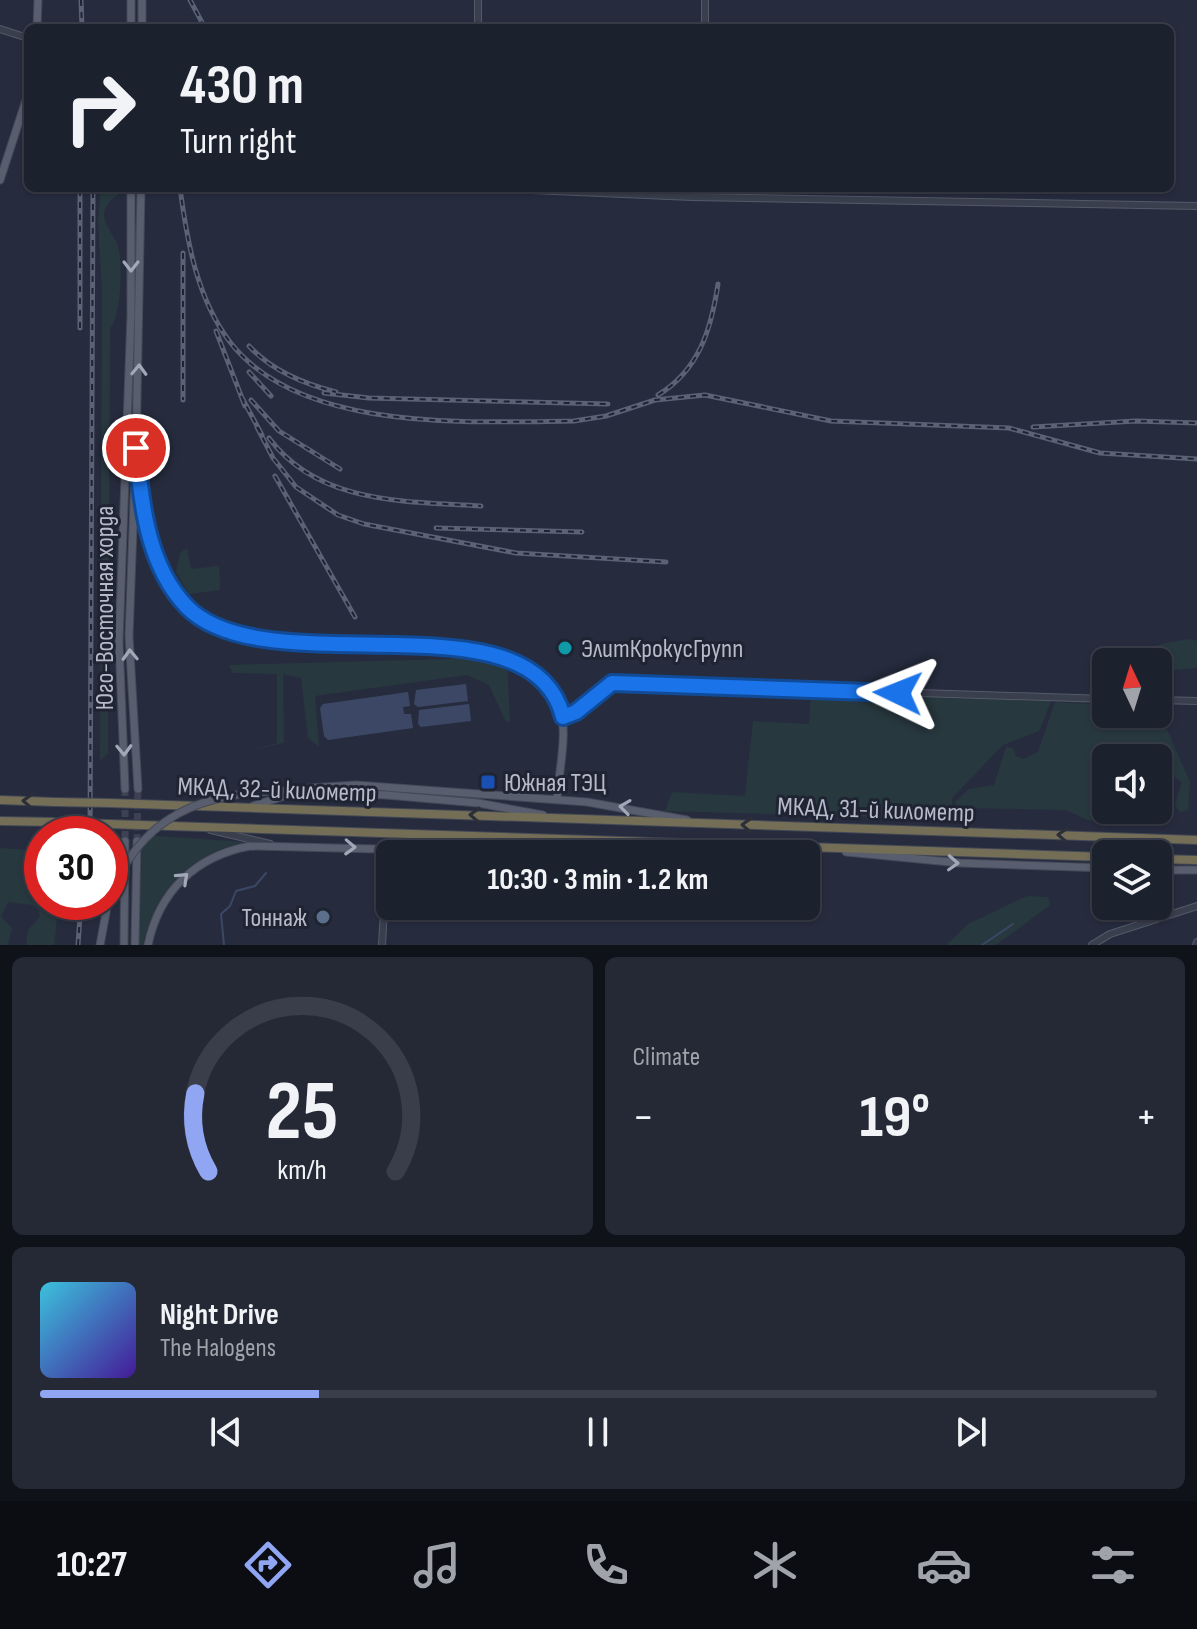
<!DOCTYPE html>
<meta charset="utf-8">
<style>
:root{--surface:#1c212e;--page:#252936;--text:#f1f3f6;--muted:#a0a3aa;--line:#3a3e4a;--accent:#91a6f3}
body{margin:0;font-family:"Sofia Sans Condensed",sans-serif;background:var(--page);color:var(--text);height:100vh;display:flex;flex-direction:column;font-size:30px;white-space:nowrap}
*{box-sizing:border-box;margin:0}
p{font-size:26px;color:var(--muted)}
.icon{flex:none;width:44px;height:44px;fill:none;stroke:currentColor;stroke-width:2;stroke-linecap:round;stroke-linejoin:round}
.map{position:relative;height:945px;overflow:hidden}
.details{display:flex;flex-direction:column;gap:12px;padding:12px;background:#0f1219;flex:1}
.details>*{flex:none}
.hud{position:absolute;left:24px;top:24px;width:1150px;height:168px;border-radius:12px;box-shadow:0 2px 6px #0004,0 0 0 2px var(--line);background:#1c212e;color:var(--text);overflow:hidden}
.needle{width:52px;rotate:356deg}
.tools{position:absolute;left:1092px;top:648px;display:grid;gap:16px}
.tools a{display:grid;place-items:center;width:80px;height:80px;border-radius:12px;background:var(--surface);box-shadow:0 2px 6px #0004,0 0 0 2px var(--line);font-size:40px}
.speed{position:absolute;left:24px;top:816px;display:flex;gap:16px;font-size:40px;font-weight:700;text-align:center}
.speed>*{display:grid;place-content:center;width:104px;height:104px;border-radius:50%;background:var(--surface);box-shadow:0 2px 6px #0004,0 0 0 2px var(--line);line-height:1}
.speed .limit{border:12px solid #d22;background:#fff;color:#111}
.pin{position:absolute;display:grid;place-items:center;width:68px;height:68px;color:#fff;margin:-34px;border:4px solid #fff;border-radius:50%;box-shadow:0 2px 8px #0007}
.me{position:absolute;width:88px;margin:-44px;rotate:272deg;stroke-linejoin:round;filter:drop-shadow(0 0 6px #0008)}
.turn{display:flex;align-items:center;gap:28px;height:168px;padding:0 24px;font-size:36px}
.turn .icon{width:104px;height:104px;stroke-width:2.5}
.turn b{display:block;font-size:56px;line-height:68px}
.big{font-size:60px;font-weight:700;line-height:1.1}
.details .card{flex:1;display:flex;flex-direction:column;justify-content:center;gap:12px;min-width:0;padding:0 28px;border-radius:12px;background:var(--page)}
.details .dial{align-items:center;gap:0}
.dial svg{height:208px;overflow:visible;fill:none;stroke:var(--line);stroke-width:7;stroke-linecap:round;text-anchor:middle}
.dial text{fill:var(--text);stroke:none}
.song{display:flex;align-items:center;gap:24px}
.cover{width:96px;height:96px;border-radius:12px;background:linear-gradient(135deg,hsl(190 70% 55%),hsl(260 70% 35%))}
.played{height:8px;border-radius:4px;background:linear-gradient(90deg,var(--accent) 25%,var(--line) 25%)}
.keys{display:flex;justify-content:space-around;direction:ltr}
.heat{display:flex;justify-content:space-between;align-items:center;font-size:44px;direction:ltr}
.details .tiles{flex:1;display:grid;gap:12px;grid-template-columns:1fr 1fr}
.card:last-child{grid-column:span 2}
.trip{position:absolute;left:376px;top:840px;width:444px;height:80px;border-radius:12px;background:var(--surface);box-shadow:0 2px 6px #0004,0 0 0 2px var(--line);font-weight:700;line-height:80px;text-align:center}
.dock{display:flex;height:128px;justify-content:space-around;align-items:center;background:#0b0d12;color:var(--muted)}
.dock .icon{width:56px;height:56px}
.dock .active{color:var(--accent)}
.dock b{font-size:36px;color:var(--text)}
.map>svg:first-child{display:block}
.green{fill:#28383f}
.water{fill:#3c4766}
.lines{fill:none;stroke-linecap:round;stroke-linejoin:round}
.stream{stroke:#3c4766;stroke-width:2}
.major-tunnel{stroke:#3c4153;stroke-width:7;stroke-dasharray:7 3.5;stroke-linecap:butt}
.minor-casing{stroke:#555a69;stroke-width:8}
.major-casing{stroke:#434857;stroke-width:9}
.highway-casing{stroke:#424756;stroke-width:10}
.minor{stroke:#3a3f4e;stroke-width:6}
.major{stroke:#585e6e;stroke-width:7}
.highway{stroke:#746e57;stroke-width:8}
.rail-casing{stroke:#5c6275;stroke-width:5}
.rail{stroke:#1f2433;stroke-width:2;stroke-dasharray:6;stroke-linecap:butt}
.major-bridge-casing{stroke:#434857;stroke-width:9;stroke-linecap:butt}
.highway-bridge-casing{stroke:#424756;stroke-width:10;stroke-linecap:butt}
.major-bridge{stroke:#585e6e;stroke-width:7}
.highway-bridge{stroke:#746e57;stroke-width:8}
.oneway{stroke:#a3a8b7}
.oneway2{stroke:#2c2f38}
.route-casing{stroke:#114b97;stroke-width:20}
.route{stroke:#1a73e8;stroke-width:14}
.culture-dot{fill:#0f9aa8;stroke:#1f2433;stroke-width:3}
.transit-dot{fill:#1a4fb4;stroke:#1f2433;stroke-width:3}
.service-dot{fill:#5c6f8a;stroke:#1f2433;stroke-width:3}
.labels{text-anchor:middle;stroke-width:6;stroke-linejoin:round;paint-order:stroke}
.street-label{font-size:26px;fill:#b6bac9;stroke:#1f2433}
.poi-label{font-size:26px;fill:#b6bac9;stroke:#1f2433;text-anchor:start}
</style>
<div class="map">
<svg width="1197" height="945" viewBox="0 0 1197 945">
<rect width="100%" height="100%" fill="#262c3e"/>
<!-- green -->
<path class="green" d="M101,188H121V192C91,214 108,223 117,244C124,261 121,314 110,329L108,753L100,761L102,292L98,221Z
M187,548L191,569L219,566L220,590L189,594L176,572L180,553Z
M1190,639L1197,641V668L1158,671V662L1131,660C1145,645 1170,642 1190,639Z
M451,654L488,658L507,665L510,722H506L489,685L467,675L315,696L319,747L308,738L301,678L283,674L284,743L246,751L277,743V674L233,673L229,665L451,659Z
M811,694L1051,701L1039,731L1003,745L952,798L953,819L665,811L672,792L745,796L753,721L809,724Z
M1055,702L1105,705L1106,714H1154L1162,718L1190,782L1188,810L1180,812L1175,805L1182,782L1175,777L1160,782L1164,799L1158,806V758H1106V810H1152L1151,814H1135L1120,821L1088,820L1066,810L957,808L955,802L969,789L994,785L1006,747L1013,748L1016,756L1023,759L1038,752Z
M142,835L245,842C190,853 155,890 143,945H139Z
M0,848L42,851V902H59L54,945H26L28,930L40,917L38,909L32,905L8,902L1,916L12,928L8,945H0Z
M1027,896L1048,897L1050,905L996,945H946L968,924Z"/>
<!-- water -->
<path class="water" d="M466,684L468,701L418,707L414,704L416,690Z
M408,692L410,706L403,707L404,714H411L413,728L328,740L324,736L320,708L323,704Z
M469,704L471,721L421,727L418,724L419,710Z"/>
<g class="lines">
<!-- stream -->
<path class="stream" d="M224,945L221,914L230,906L236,891L255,886L266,873
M982,945L1013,924"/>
<!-- major-tunnel -->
<path class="major-tunnel" d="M125,789V841
M137,841L138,789"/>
<!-- minor casing -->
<g class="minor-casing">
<path id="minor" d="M478,28V0
M705,28V0
M0,29L28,38
M484,188L692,197L1197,206
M1158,700L1197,701
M563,717L576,712L612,683L1106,699
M211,830L270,844
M380,848L387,859L382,945
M1092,945L1110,934L1197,906
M1196,945L1197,942"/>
</g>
<!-- major casing -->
<g class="major-casing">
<path id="major" d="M131,0V28
M142,0V28
M37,28L38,0
M0,180L28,94
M136,448C157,655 223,640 402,645C439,647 475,648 509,663C527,671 547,678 557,698C570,727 559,768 557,799
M136,450L141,188
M135,474L129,636L138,789
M125,789L119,641L131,315V188
M386,795L478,803L543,815
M253,806L309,788L356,785L587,802L687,820
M846,852L960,863L1106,868
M1158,870H1197
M100,945L108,902
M124,945L125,841
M135,945L137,841
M148,945C159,891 196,856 250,846L545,853L722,848"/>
</g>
<!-- highway casing -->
<g class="highway-casing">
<path id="highway" d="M0,800L55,802
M109,803L1197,840
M0,821L55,822
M109,824L1106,857
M1158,859L1197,860"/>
</g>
<!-- minor -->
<use href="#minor" class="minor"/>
<!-- major -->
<use href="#major" class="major"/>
<!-- highway -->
<use href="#highway" class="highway"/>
<!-- rail casing -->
<g class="rail-casing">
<path id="rail" d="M81,0L82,28
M190,0L205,28
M180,188C187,241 197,299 230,342C300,433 471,422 574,421L606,416L655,400L705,395L831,421L1009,428L1100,453L1197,459
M183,253V400
M80,328V188
M216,331L245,406
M249,346C272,371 304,384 336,392
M249,372L271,396
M324,393L369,398L608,404
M658,395C699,370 711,330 718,284
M241,396L262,435
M251,400L279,431L340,469
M257,427L273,458L296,487L338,515L364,524L516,553L666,562
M1033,427L1136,421L1197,423
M269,438C319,505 406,501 481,506
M275,476L355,617
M436,528L582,532
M90,834L93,188
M78,945L81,902"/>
</g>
<!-- rail -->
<use href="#rail" class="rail"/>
<!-- major-bridge casing -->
<g class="major-bridge-casing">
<path id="major-bridge" d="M110,896C158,771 278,790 386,795"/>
</g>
<!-- highway-bridge casing -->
<g class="highway-bridge-casing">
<path id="highway-bridge" d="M55,802L109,803
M55,822L109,824"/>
</g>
<!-- major-bridge -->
<use href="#major-bridge" class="major-bridge"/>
<!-- highway-bridge -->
<use href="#highway-bridge" class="highway-bridge"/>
</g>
<!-- one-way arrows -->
<defs><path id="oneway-chevron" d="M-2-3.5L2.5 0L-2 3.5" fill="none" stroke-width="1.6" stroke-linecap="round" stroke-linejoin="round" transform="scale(2)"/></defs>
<g class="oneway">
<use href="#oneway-chevron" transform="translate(131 266) rotate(90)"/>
<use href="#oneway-chevron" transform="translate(139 370) rotate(-88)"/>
<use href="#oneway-chevron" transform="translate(130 655) rotate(-92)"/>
<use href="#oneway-chevron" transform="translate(124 750) rotate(88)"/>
<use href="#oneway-chevron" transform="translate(625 807) rotate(-172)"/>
<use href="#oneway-chevron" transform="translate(350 847) rotate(2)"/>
<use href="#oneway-chevron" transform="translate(953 863) rotate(3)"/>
<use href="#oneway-chevron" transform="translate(183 878) rotate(-43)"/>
</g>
<g class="oneway2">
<use href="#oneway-chevron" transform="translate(28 801) rotate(-178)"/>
<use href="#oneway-chevron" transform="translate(475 815) rotate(-178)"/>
<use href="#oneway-chevron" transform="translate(747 825) rotate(-178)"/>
<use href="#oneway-chevron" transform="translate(1063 835) rotate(-178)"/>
</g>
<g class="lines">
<!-- route casing -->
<g class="route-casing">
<path id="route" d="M136,448C141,501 147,566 187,607C267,688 531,590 563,717L576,712L612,683L898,693"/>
</g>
<!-- route -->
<use href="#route" class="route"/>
</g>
<!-- markers -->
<circle class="culture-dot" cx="565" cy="648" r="8"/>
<rect class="transit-dot" x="480" y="774" width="16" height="16" rx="4"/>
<circle class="service-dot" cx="323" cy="917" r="8"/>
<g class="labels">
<!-- street labels -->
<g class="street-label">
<text transform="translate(104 608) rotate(-90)" y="9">Юго-Восточная хорда</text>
<text transform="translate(277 789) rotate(2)" y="9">МКАД, 32-й километр</text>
<text transform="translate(876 809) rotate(2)" y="9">МКАД, 31-й километр</text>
</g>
<!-- poi labels -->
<g class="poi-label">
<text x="581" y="657">ЭлитКрокусГрупп</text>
<text x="504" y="791">Южная ТЭЦ</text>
<text x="307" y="926" text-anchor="end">Тоннаж</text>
</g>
</g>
</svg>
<div class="tools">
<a><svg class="needle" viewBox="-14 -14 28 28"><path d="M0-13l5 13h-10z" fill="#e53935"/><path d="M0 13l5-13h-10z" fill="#a0a3aa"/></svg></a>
<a><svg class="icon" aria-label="sound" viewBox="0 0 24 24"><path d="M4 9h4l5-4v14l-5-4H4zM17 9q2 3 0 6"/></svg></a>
<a><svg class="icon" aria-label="layers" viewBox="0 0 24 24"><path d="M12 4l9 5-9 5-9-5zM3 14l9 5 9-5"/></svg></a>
</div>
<div class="speed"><div class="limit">30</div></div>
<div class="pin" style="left:136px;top:448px;background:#d93025"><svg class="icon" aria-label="arrive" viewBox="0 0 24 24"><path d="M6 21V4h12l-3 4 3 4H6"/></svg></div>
<svg class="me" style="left:898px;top:693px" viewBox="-20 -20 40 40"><path d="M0-17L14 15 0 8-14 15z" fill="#1a73e8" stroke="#fff" stroke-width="4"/></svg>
<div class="trip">10:30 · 3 min · 1.2 km</div>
<div class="hud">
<div class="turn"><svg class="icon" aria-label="right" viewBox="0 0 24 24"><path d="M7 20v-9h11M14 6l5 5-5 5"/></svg><div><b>430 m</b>Turn right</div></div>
</div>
</div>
<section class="details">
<div class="tiles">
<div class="card dial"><svg viewBox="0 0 100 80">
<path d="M14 69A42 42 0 1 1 86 69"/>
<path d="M14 69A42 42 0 0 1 9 39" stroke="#91a6f3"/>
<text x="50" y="56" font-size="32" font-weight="700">25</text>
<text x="50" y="72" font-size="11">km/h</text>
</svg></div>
<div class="card"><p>Climate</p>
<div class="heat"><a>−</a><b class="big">19°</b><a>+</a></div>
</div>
<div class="card">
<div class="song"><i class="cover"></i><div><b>Night Drive</b><p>The Halogens</p></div></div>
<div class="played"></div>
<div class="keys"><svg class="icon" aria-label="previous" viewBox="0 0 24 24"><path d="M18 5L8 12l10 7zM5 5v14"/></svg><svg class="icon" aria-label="pause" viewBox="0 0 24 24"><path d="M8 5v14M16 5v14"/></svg><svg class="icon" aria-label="next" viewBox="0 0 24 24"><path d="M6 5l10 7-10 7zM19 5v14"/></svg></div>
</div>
</div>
</section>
<nav class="dock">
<b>10:27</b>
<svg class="icon active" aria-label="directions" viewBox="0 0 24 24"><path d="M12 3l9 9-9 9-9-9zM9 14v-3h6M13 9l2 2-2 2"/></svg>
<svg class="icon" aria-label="music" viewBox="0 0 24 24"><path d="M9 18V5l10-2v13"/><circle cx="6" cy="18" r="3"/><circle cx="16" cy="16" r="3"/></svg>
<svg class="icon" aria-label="phone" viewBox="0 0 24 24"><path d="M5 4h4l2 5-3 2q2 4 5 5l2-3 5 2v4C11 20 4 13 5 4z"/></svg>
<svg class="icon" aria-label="climate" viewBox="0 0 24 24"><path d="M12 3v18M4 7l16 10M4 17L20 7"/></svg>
<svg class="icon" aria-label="car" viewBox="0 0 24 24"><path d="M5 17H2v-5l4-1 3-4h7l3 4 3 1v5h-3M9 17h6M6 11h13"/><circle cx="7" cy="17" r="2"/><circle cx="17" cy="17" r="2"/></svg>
<svg class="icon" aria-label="filters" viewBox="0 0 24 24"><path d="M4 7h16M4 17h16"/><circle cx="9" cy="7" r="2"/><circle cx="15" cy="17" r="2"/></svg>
</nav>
